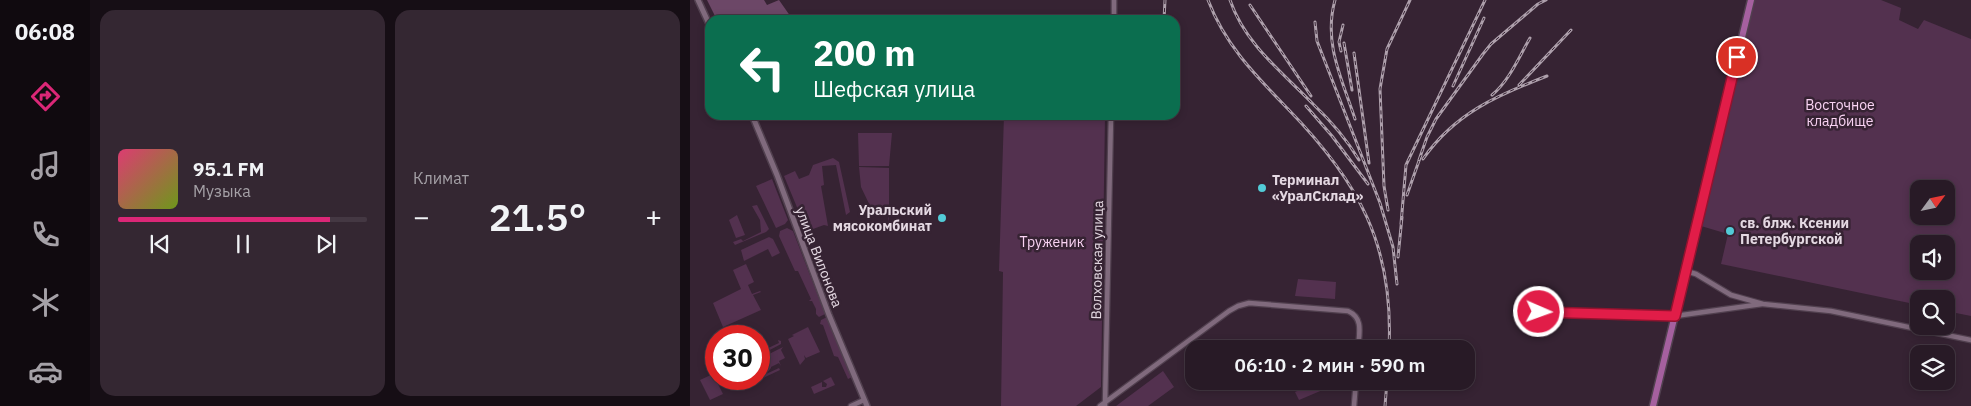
<!DOCTYPE html>
<html lang="ru">
<meta charset="utf-8">
<style>
:root{--surface:#281a26;--page:#342732;--text:#f1f3f6;--muted:#a5a1a7;--line:#443843;--accent:#db2777}
body{margin:0;font-family:"IBM Plex Sans",sans-serif;background:var(--page);color:var(--text);height:100vh;display:flex;flex-direction:column;font-size:19px;white-space:nowrap}
*{box-sizing:border-box;margin:0}
p{font-size:16px;color:var(--muted)}
.icon{flex:none;width:28px;height:28px;fill:none;stroke:currentColor;stroke-width:2;stroke-linecap:round;stroke-linejoin:round}
.map{position:relative;flex:1;overflow:hidden}
.sheet{display:flex;flex-direction:column;gap:10px;padding:10px;background:#160e15;width:600px}
.sheet>*{flex:none}
.banner{position:absolute;left:15px;top:15px;width:475px;height:105px;border-radius:15px;box-shadow:0 2px 8px #0003,0 0 0 1px var(--line);background:#0b6e4f;color:#fff;overflow:hidden}
.needle{width:32px;rotate:57deg}
.fabs{position:absolute;left:1220px;top:180px;display:grid;gap:10px}
.fabs a{display:grid;place-items:center;width:45px;height:45px;border-radius:10px;background:var(--surface);box-shadow:0 2px 8px #0003,0 0 0 1px var(--line);font-size:25px}
.speed{position:absolute;left:15px;top:325px;display:flex;gap:10px;font-size:25px;font-weight:700;text-align:center}
.speed>*{display:grid;place-content:center;width:65px;height:65px;border-radius:50%;background:var(--surface);box-shadow:0 2px 8px #0003,0 0 0 1px var(--line);line-height:1}
.speed .limit{border:8px solid #d22;background:#fff;color:#111}
.pin{position:absolute;display:grid;place-items:center;width:42px;height:42px;color:#fff;margin:-21px;border:2px solid #fff;border-radius:50%;box-shadow:0 1px 5px #0007}
.me{position:absolute;width:55px;margin:-28px;rotate:92deg;stroke-linejoin:round;filter:drop-shadow(0 0 4px #0008)}
.turn{display:flex;align-items:center;gap:18px;height:105px;padding:0 25px;font-size:22px}
.turn .icon{width:65px;height:65px;stroke-width:2.5}
.turn b{display:block;font-size:35px;line-height:42px}
.big{font-size:38px;font-weight:600;line-height:1.1}
.sheet .card{flex:1;display:flex;flex-direction:column;justify-content:center;gap:8px;min-width:0;padding:0 18px;border-radius:15px;background:var(--page)}
.song{display:flex;align-items:center;gap:15px}
.cover{width:60px;height:60px;border-radius:8px;background:linear-gradient(135deg,hsl(340 70% 55%),hsl(80 70% 35%))}
.played{height:5px;border-radius:2px;background:linear-gradient(90deg,var(--accent) 85%,var(--line) 85%)}
.keys{display:flex;justify-content:space-around;direction:ltr}
.heat{display:flex;justify-content:space-between;align-items:center;font-size:28px;direction:ltr}
.sheet .tiles{flex:1;display:grid;gap:10px;grid-template-columns:repeat(2,1fr)}
.trip{position:absolute;left:495px;top:340px;width:290px;height:50px;border-radius:15px;background:var(--surface);box-shadow:0 2px 8px #0003,0 0 0 1px var(--line);font-weight:600;line-height:50px;text-align:center}
main{display:flex;flex:1;min-height:0}
.dock{display:flex;flex-direction:column;width:90px;justify-content:space-around;align-items:center;background:#100a0f;color:var(--muted)}
.dock .icon{width:35px;height:35px}
.dock .active{color:var(--accent)}
.dock b{font-size:22px;color:var(--text)}
.map>svg:first-child{display:block}
.green{fill:#53314f;fill-rule:evenodd}
.forest{fill:#6c4767}
.lines{fill:none;stroke-linecap:round;stroke-linejoin:round}
.minor-casing{stroke:#51404f;stroke-width:7}
.tertiary-casing{stroke:#51404f;stroke-width:8}
.primary-casing{stroke:#51404f;stroke-width:9}
.minor{stroke:#806a7d;stroke-width:4.5}
.tertiary{stroke:#806a7d;stroke-width:5}
.primary{stroke:#a5609f;stroke-width:6}
.rail-casing{stroke:#aea0ac;stroke-width:3}
.rail{stroke:#362333;stroke-width:1;stroke-dasharray:4;stroke-linecap:butt}
.route-casing{stroke:#92132f;stroke-width:12}
.route{stroke:#e11d48;stroke-width:9}
.poi-dot{fill:#52cbd7;stroke:#362333;stroke-width:2}
.labels{text-anchor:middle;stroke-width:5;stroke-linejoin:round;paint-order:stroke}
.park-label{font-size:14px;fill:#f9d3f3;stroke:#362333}
.poi-label{font-size:14px;font-weight:bold;fill:#e4d8e2;stroke:#362333;text-anchor:start}
.street-label{font-size:14px;fill:#e4d8e2;stroke:#362333}
</style>
<main>
<nav class="dock">
<b>06:08</b>
<svg class="icon active" aria-label="directions" viewBox="0 0 24 24"><path d="M12 3l9 9-9 9-9-9zM9 14v-3h6M13 9l2 2-2 2"/></svg>
<svg class="icon" aria-label="music" viewBox="0 0 24 24"><path d="M9 18V5l10-2v13"/><circle cx="6" cy="18" r="3"/><circle cx="16" cy="16" r="3"/></svg>
<svg class="icon" aria-label="phone" viewBox="0 0 24 24"><path d="M5 4h4l2 5-3 2q2 4 5 5l2-3 5 2v4C11 20 4 13 5 4z"/></svg>
<svg class="icon" aria-label="climate" viewBox="0 0 24 24"><path d="M12 3v18M4 7l16 10M4 17L20 7"/></svg>
<svg class="icon" aria-label="car" viewBox="0 0 24 24"><path d="M5 17H2v-5l4-1 3-4h7l3 4 3 1v5h-3M9 17h6M6 11h13"/><circle cx="7" cy="17" r="2"/><circle cx="17" cy="17" r="2"/></svg>
</nav>
<section class="sheet">
<div class="tiles">
<div class="card">
<div class="song"><i class="cover"></i><div><b>95.1 FM</b><p>Музыка</p></div></div>
<div class="played"></div>
<div class="keys"><svg class="icon" aria-label="previous" viewBox="0 0 24 24"><path d="M18 5L8 12l10 7zM5 5v14"/></svg><svg class="icon" aria-label="pause" viewBox="0 0 24 24"><path d="M8 5v14M16 5v14"/></svg><svg class="icon" aria-label="next" viewBox="0 0 24 24"><path d="M6 5l10 7-10 7zM19 5v14"/></svg></div>
</div>
<div class="card"><p>Климат</p>
<div class="heat"><a>−</a><b class="big">21.5°</b><a>+</a></div>
</div>
</div>
</section>
<div class="map">
<svg width="1281" height="406" viewBox="0 0 1281 406">
<rect width="100%" height="100%" fill="#362333"/>
<!-- green -->
<path class="green" d="M1065,0H1191L1211,8L1209,20L1228,29L1234,20L1281,39V316L1256,311V299H1229V305L1031,264L1038,234L1011,226ZM1229,189H1256V216H1229ZM1229,244H1256V271H1229Z
M314,115H415L411,387L386,406H311L313,272L309,271Z
M168,133H202L199,166H169Z
M143,158L149,162L160,212L156,215L146,165L132,166L134,185L131,186L138,226L134,225L123,229H116L94,176L105,171L109,179L119,175L123,165Z
M169,167L199,168V223L197,210H182L171,187Z
M82,179L98,220L95,224L86,228L66,186Z
M67,205L79,229L76,232L45,245L43,242L51,239L53,241L71,232L70,220L62,206Z
M47,215L55,235L46,238L39,220Z
M97,228L103,231L135,314L129,317L126,314V309L122,301H119L121,299L108,271H105L89,236L90,231Z
M79,237L83,239L90,253L82,257L78,249L54,261L51,250Z
M56,264L64,282L58,285L62,294L70,291L71,292L63,295L71,310L33,327L23,303L51,289L43,270Z
M608,279L646,282L645,299L605,296Z
M137,317L162,377L158,379L148,357L144,356L133,325L130,324L131,320Z
M118,327L130,352L116,358L114,355L115,359L110,365L98,339L104,336L102,335Z
M88,340L91,341V344L78,351L79,354L93,347L91,350L95,358L89,361L91,366L89,363L81,367V368L76,374L89,368L90,370L73,378L69,366L73,364L69,358V352L89,343Z
M473,371L484,387L458,406H426Z
M23,374L33,394L20,400L10,380Z
M141,377L145,385L124,394L121,387L132,382V387H136L137,384L133,381Z
M630,381L635,389L609,400L605,392Z"/>
<!-- forest -->
<path class="forest" d="M17,0H74L77,5L89,0L103,20H27Z"/>
<g class="lines">
<!-- minor casing -->
<g class="minor-casing">
<path id="minor" d="M424,20V0
M996,271L1006,274L1041,295L1073,304L1141,311L1281,340
M849,312L985,316L1072,304
M161,406L174,400
M410,406L539,311L548,306L559,303L658,311C674,318 669,334 668,349
M415,406L421,115
M664,406L666,381"/>
</g>
<!-- tertiary casing -->
<g class="tertiary-casing">
<path id="tertiary" d="M8,0L20,26
M62,115L87,175L139,315L177,406"/>
</g>
<!-- primary casing -->
<g class="primary-casing">
<path id="primary" d="M963,406L1061,0"/>
</g>
<!-- minor -->
<use href="#minor" class="minor"/>
<!-- tertiary -->
<use href="#tertiary" class="tertiary"/>
<!-- primary -->
<use href="#primary" class="primary"/>
<!-- rail casing -->
<g class="rail-casing">
<path id="rail" d="M518,0C535,45 566,76 598,109C669,182 704,245 699,349
M540,0C555,44 592,72 623,104C641,121 657,140 669,160
M645,0C633,43 652,79 665,119
M560,5L621,96
M474,20L475,0
M625,22L627,41L690,203L703,247L707,284
M654,43L662,90
M651,51L649,42L653,25
M664,53L679,163
M829,85L881,30
M763,86L794,18
M802,95C819,81 829,57 840,38
M616,106L642,136L678,184
M733,159C765,113 808,95 857,76
M729,160L737,137L746,119L793,54L801,44L848,4L856,0
M717,195L731,155
M698,210L694,186L690,89L697,49L720,0
M711,224L716,165L795,0
M708,257L712,217
M695,406L697,381"/>
</g>
<!-- rail -->
<use href="#rail" class="rail"/>
</g>
<g class="lines">
<!-- route casing -->
<g class="route-casing">
<path id="route" d="M849,312L985,316L1047,57"/>
</g>
<!-- route -->
<use href="#route" class="route"/>
</g>
<!-- markers -->
<g class="poi-dot">
<circle cx="572" cy="188" r="5"/>
<circle cx="252" cy="218" r="5"/>
<circle cx="1040" cy="231" r="5"/>
</g>
<g class="labels">
<!-- park labels -->
<g class="park-label">
<text x="1150" y="110">Восточное<tspan x="1150" dy="16">кладбище</tspan></text>
<text x="362" y="247">Труженик</text>
</g>
<!-- poi labels -->
<g class="poi-label">
<text x="582" y="185">Терминал<tspan x="582" dy="16">«УралСклад»</tspan></text>
<text x="242" y="215" text-anchor="end">Уральский<tspan x="242" dy="16">мясокомбинат</tspan></text>
<text x="1050" y="228">св. блж. Ксении<tspan x="1050" dy="16">Петербургской</tspan></text>
</g>
<!-- street labels -->
<g class="street-label">
<text transform="translate(129 257) rotate(69)" y="5">улица Вилонова</text>
<text transform="translate(407 260) rotate(-89)" y="5">Волховская улица</text>
</g>
</g>
</svg>
<div class="fabs">
<a><svg class="needle" viewBox="-14 -14 28 28"><path d="M0-13l5 13h-10z" fill="#e53935"/><path d="M0 13l5-13h-10z" fill="#a5a1a7"/></svg></a>
<a><svg class="icon" aria-label="sound" viewBox="0 0 24 24"><path d="M4 9h4l5-4v14l-5-4H4zM17 9q2 3 0 6"/></svg></a>
<a><svg class="icon" aria-label="search" viewBox="0 0 24 24"><circle cx="10" cy="10" r="6"/><path d="M15 15l6 6"/></svg></a>
<a><svg class="icon" aria-label="layers" viewBox="0 0 24 24"><path d="M12 4l9 5-9 5-9-5zM3 14l9 5 9-5"/></svg></a>
</div>
<div class="speed"><div class="limit">30</div></div>
<div class="pin" style="left:1047px;top:57px;background:#d93025"><svg class="icon" aria-label="arrive" viewBox="0 0 24 24"><path d="M6 21V4h12l-3 4 3 4H6"/></svg></div>
<svg class="me" style="left:849px;top:312px" viewBox="-20 -20 40 40"><circle r="17" fill="#e11d48" stroke="#fff" stroke-width="3"/><path d="M0-11L8 9 0 5-8 9z" fill="#fff"/></svg>
<div class="trip">06:10 · 2 мин · 590 m</div>
<div class="banner">
<div class="turn"><svg class="icon" aria-label="left" viewBox="0 0 24 24"><path d="M17 20v-9H6M10 6l-5 5 5 5"/></svg><div><b>200 m</b>Шефская улица</div></div>
</div>
</div>
</main>
